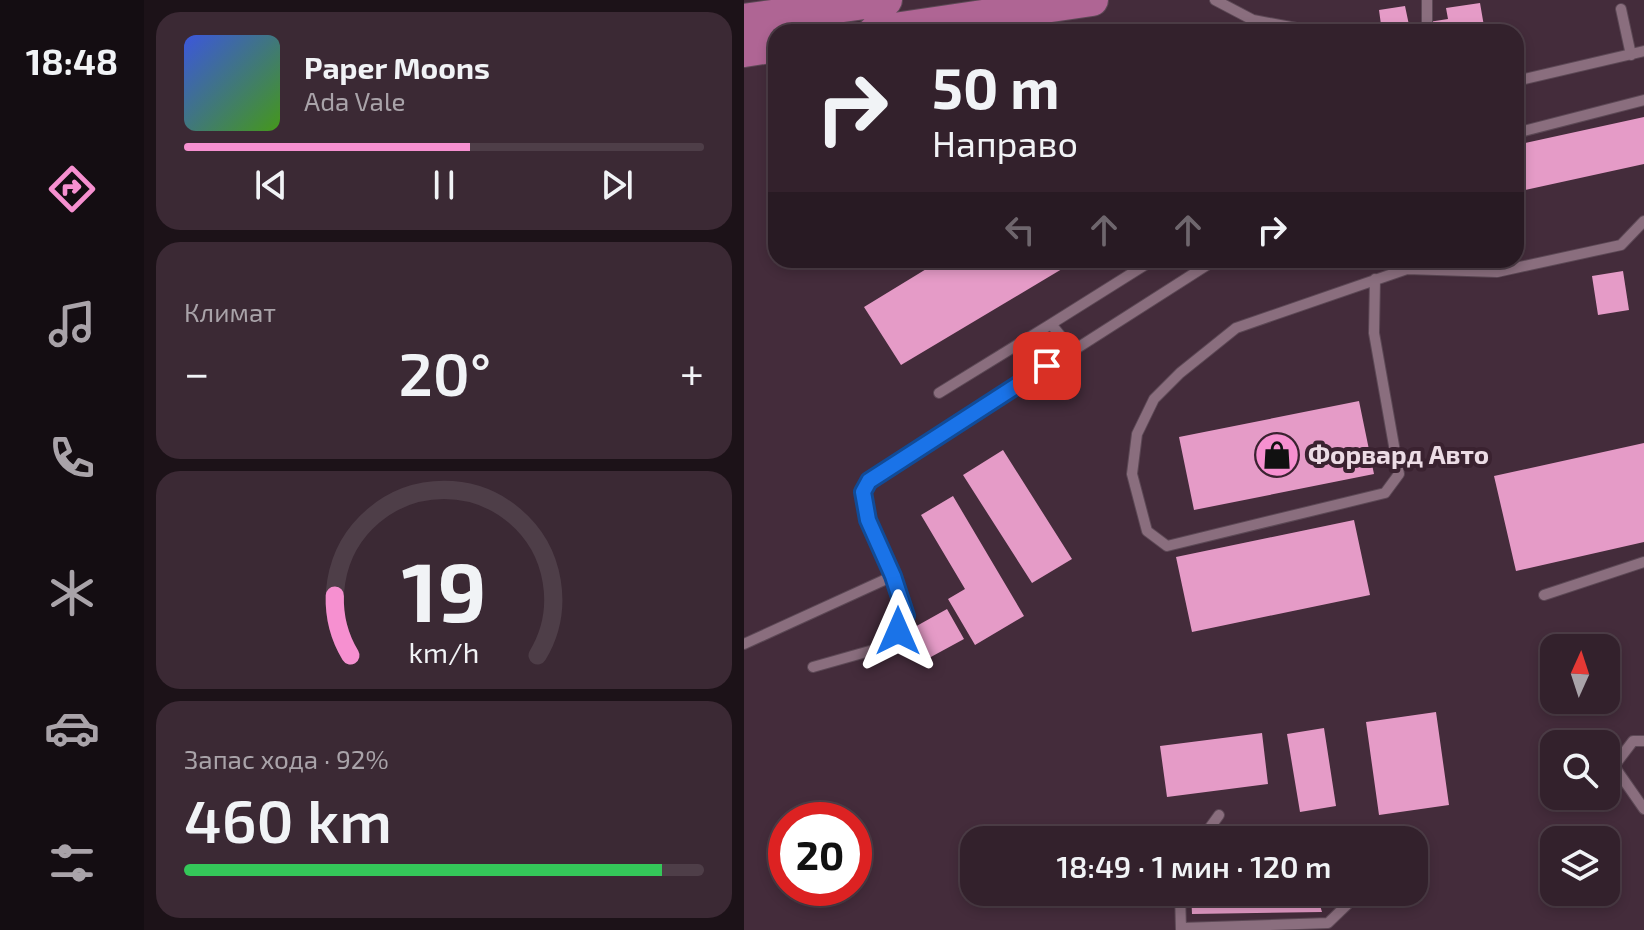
<!DOCTYPE html>
<html lang="ru">
<meta charset="utf-8">
<style>
:root{--surface:#33212c;--page:#3b2934;--text:#f1f3f6;--muted:#a9a3a9;--line:#4e3e48;--accent:#f690d0}
body{margin:0;font-family:"Exo 2",sans-serif;background:var(--page);color:var(--text);height:100vh;display:flex;flex-direction:column;font-size:30px;white-space:nowrap}
*{box-sizing:border-box;margin:0}
p{font-size:26px;color:var(--muted)}
.icon{flex:none;width:44px;height:44px;fill:none;stroke:currentColor;stroke-width:2;stroke-linecap:round;stroke-linejoin:round}
.map{position:relative;flex:1;overflow:hidden}
.side{display:flex;flex-direction:column;gap:12px;padding:12px;background:#1c1218;width:600px}
.side>*{flex:none}
.hud{position:absolute;left:24px;top:24px;width:756px;height:244px;border-radius:24px;box-shadow:0 4px 12px #0003,0 0 0 2px var(--line);background:#33212c;color:var(--text);overflow:hidden}
.needle{width:52px;rotate:3deg}
.tools{position:absolute;left:796px;top:634px;display:grid;gap:16px}
.tools a{display:grid;place-items:center;width:80px;height:80px;border-radius:16px;background:var(--surface);box-shadow:0 4px 12px #0003,0 0 0 2px var(--line);font-size:40px}
.speed{position:absolute;left:24px;top:802px;display:flex;gap:16px;font-size:40px;font-weight:700;text-align:center}
.speed>*{display:grid;place-content:center;width:104px;height:104px;border-radius:50%;background:var(--surface);box-shadow:0 4px 12px #0003,0 0 0 2px var(--line);line-height:1}
.speed .limit{border:12px solid #d22;background:#fff;color:#111}
.pin{position:absolute;display:grid;place-items:center;width:68px;height:68px;color:#fff;margin:-34px;border-radius:16px;box-shadow:0 4px 12px #0006}
.me{position:absolute;width:88px;margin:-44px;rotate:0deg;stroke-linejoin:round;filter:drop-shadow(0 0 6px #0008)}
.turn{display:flex;align-items:center;gap:28px;height:168px;padding:0 32px;font-size:36px}
.turn .icon{width:104px;height:104px;stroke-width:2.5}
.turn b{display:block;font-size:56px;line-height:68px}
.lanes{display:flex;align-items:center;height:76px;padding:0 32px;background:#0003;justify-content:center;gap:40px;direction:ltr}
.lanes .off{opacity:.35}
.big{font-size:60px;font-weight:600;line-height:1.1}
.side .tile{flex:1;display:flex;flex-direction:column;justify-content:center;gap:12px;min-width:0;padding:0 28px;border-radius:24px;background:var(--page)}
.side .dial{align-items:center;gap:0}
.dial svg{height:208px;overflow:visible;fill:none;stroke:var(--line);stroke-width:7;stroke-linecap:round;text-anchor:middle}
.dial text{fill:var(--text);stroke:none}
.song{display:flex;align-items:center;gap:24px}
.cover{width:96px;height:96px;border-radius:12px;background:linear-gradient(135deg,hsl(230 70% 55%),hsl(100 70% 35%))}
.played{height:8px;border-radius:4px;background:linear-gradient(90deg,var(--accent) 55%,var(--line) 55%)}
.keys{display:flex;justify-content:space-around;direction:ltr}
.heat{display:flex;justify-content:space-between;align-items:center;font-size:44px;direction:ltr}
.charge{height:12px;border-radius:6px;background:linear-gradient(90deg,#34c759 92%,var(--line) 0)}
.trip{position:absolute;left:216px;top:826px;width:468px;height:80px;border-radius:24px;background:var(--surface);box-shadow:0 4px 12px #0003,0 0 0 2px var(--line);font-weight:600;line-height:80px;text-align:center}
main{display:flex;flex:1;min-height:0}
.tabs{display:flex;flex-direction:column;width:144px;justify-content:space-around;align-items:center;background:#140d12;color:var(--muted)}
.tabs .icon{width:56px;height:56px}
.tabs .on{color:var(--accent)}
.tabs b{font-size:36px;color:var(--text)}
.map>svg:first-child{display:block}
.building{fill:#e59bc7}
.lines{fill:none;stroke-linecap:round;stroke-linejoin:round}
.lane-casing{stroke:#5c4855;stroke-width:12}
.primary-casing{stroke:#5c4855;stroke-width:34}
.lane{stroke:#8a6e7e;stroke-width:10}
.primary{stroke:#af6594;stroke-width:32}
.route-casing{stroke:#114b97;stroke-width:20}
.route{stroke:#1a73e8;stroke-width:14}
.labels{text-anchor:middle;stroke-width:8;stroke-linejoin:round;paint-order:stroke}
.poi-label{font-size:26px;font-weight:bold;fill:#ecdce5;stroke:#3a2230;text-anchor:start}
</style>
<main>
<nav class="tabs">
<b>18:48</b>
<svg class="icon on" aria-label="directions" viewBox="0 0 24 24"><path d="M12 3l9 9-9 9-9-9zM9 14v-3h6M13 9l2 2-2 2"/></svg>
<svg class="icon" aria-label="music" viewBox="0 0 24 24"><path d="M9 18V5l10-2v13"/><circle cx="6" cy="18" r="3"/><circle cx="16" cy="16" r="3"/></svg>
<svg class="icon" aria-label="phone" viewBox="0 0 24 24"><path d="M5 4h4l2 5-3 2q2 4 5 5l2-3 5 2v4C11 20 4 13 5 4z"/></svg>
<svg class="icon" aria-label="climate" viewBox="0 0 24 24"><path d="M12 3v18M4 7l16 10M4 17L20 7"/></svg>
<svg class="icon" aria-label="car" viewBox="0 0 24 24"><path d="M5 17H2v-5l4-1 3-4h7l3 4 3 1v5h-3M9 17h6M6 11h13"/><circle cx="7" cy="17" r="2"/><circle cx="17" cy="17" r="2"/></svg>
<svg class="icon" aria-label="filters" viewBox="0 0 24 24"><path d="M4 7h16M4 17h16"/><circle cx="9" cy="7" r="2"/><circle cx="15" cy="17" r="2"/></svg>
</nav>
<section class="side">
<div class="tile">
<div class="song"><i class="cover"></i><div><b>Paper Moons</b><p>Ada Vale</p></div></div>
<div class="played"></div>
<div class="keys"><svg class="icon" aria-label="previous" viewBox="0 0 24 24"><path d="M18 5L8 12l10 7zM5 5v14"/></svg><svg class="icon" aria-label="pause" viewBox="0 0 24 24"><path d="M8 5v14M16 5v14"/></svg><svg class="icon" aria-label="next" viewBox="0 0 24 24"><path d="M6 5l10 7-10 7zM19 5v14"/></svg></div>
</div>
<div class="tile"><p>Климат</p>
<div class="heat"><a>−</a><b class="big">20°</b><a>+</a></div>
</div>
<div class="tile dial"><svg viewBox="0 0 100 80">
<path d="M14 69A42 42 0 1 1 86 69"/>
<path d="M14 69A42 42 0 0 1 8 46" stroke="#f690d0"/>
<text x="50" y="56" font-size="32" font-weight="700">19</text>
<text x="50" y="72" font-size="11">km/h</text>
</svg></div>
<div class="tile"><p>Запас хода · 92%</p><b class="big">460 km</b><div class="charge"></div></div>
</section>
<div class="map">
<svg width="900" height="930" viewBox="0 0 900 930">
<rect width="100%" height="100%" fill="#442c3b"/>
<!-- building -->
<path class="building" d="M736,3L741,32H638L635,10L661,6L665,25L704,19L702,8Z
M900,117V164L772,192V145Z
M197,260H333L157,365L120,307Z
M879,271L885,310L854,315L848,276Z
M615,401L630,474L450,510L435,437Z
M900,443V542L772,571L750,476Z
M259,450L328,559L288,583L219,475Z
M209,496L280,616L231,645L204,599L221,589L177,515Z
M610,520L626,595L448,632L432,557Z
M203,609L220,639L185,658L169,628Z
M692,712L705,805L635,815L622,722Z
M580,728L592,806L556,812L543,734Z
M518,733L524,784L423,797L416,746Z
M447,892H572L578,912L448,914Z"/>
<g class="lines">
<!-- lane casing -->
<g class="lane-casing">
<path id="lane" d="M471,0L509,20L574,32
M683,0V22
M877,9L887,55
M772,81L900,51
M772,133L900,100
M631,279L630,333L655,474L641,493L423,546L403,531L388,474L393,434L410,399L436,373L492,328L663,269L753,272L877,245L900,221
M328,350L307,324L409,260
M195,393L307,324
M800,595L900,562
M0,644L149,576
M69,667L147,645L162,616L149,576L124,520L119,492L125,481L471,260
M900,741H889L870,766L900,809
M457,840L475,815
M436,892L437,930
M603,892C614,901 626,902 637,892
M438,928L584,923L610,898"/>
</g>
<!-- primary casing -->
<g class="primary-casing">
<path id="primary" d="M0,20L142,0
M130,32L348,0
M0,51L32,46"/>
</g>
<!-- lane -->
<use href="#lane" class="lane"/>
<!-- primary -->
<use href="#primary" class="primary"/>
</g>
<g class="lines">
<!-- route casing -->
<g class="route-casing">
<path id="route" d="M154,631L162,616L149,576L124,520L119,492L125,481L303,366"/>
</g>
<!-- route -->
<use href="#route" class="route"/>
</g>
<!-- icons -->
<defs>
<g id="shop-disc" transform="scale(2.3)"><circle r="9.5" fill="#f690d0" stroke="#3a2230"/><path d="M-5-2.5h2.3a2.7 3.5 0 0 1 5.4 0H5L5.5 6h-11ZM-1.5-2.5h3a1.5 2.3 0 0 0-3 0Z" fill="#111"/></g>
</defs>
<g fill-rule="evenodd">
<use href="#shop-disc" x="533" y="455"/>
</g>
<g class="labels">
<!-- poi labels -->
<g class="poi-label">
<text x="564" y="464">Форвард Авто</text>
</g>
</g>
</svg>
<div class="tools">
<a><svg class="needle" viewBox="-14 -14 28 28"><path d="M0-13l5 13h-10z" fill="#e53935"/><path d="M0 13l5-13h-10z" fill="#a9a3a9"/></svg></a>
<a><svg class="icon" aria-label="search" viewBox="0 0 24 24"><circle cx="10" cy="10" r="6"/><path d="M15 15l6 6"/></svg></a>
<a><svg class="icon" aria-label="layers" viewBox="0 0 24 24"><path d="M12 4l9 5-9 5-9-5zM3 14l9 5 9-5"/></svg></a>
</div>
<div class="speed"><div class="limit">20</div></div>
<div class="pin" style="left:303px;top:366px;background:#d93025"><svg class="icon" aria-label="arrive" viewBox="0 0 24 24"><path d="M6 21V4h12l-3 4 3 4H6"/></svg></div>
<svg class="me" style="left:154px;top:631px" viewBox="-20 -20 40 40"><path d="M0-17L14 15 0 8-14 15z" fill="#1a73e8" stroke="#fff" stroke-width="4"/></svg>
<div class="trip">18:49 · 1 мин · 120 m</div>
<div class="hud">
<div class="turn"><svg class="icon" aria-label="right" viewBox="0 0 24 24"><path d="M7 20v-9h11M14 6l5 5-5 5"/></svg><div><b>50 m</b>Направо</div></div>
<div class="lanes"><svg class="icon off" aria-label="left" viewBox="0 0 24 24"><path d="M17 20v-9H6M10 6l-5 5 5 5"/></svg><svg class="icon off" aria-label="ahead" viewBox="0 0 24 24"><path d="M12 20V5M6 11l6-6 6 6"/></svg><svg class="icon off" aria-label="ahead" viewBox="0 0 24 24"><path d="M12 20V5M6 11l6-6 6 6"/></svg><svg class="icon" aria-label="right" viewBox="0 0 24 24"><path d="M7 20v-9h11M14 6l5 5-5 5"/></svg></div>
</div>
</div>
</main>
